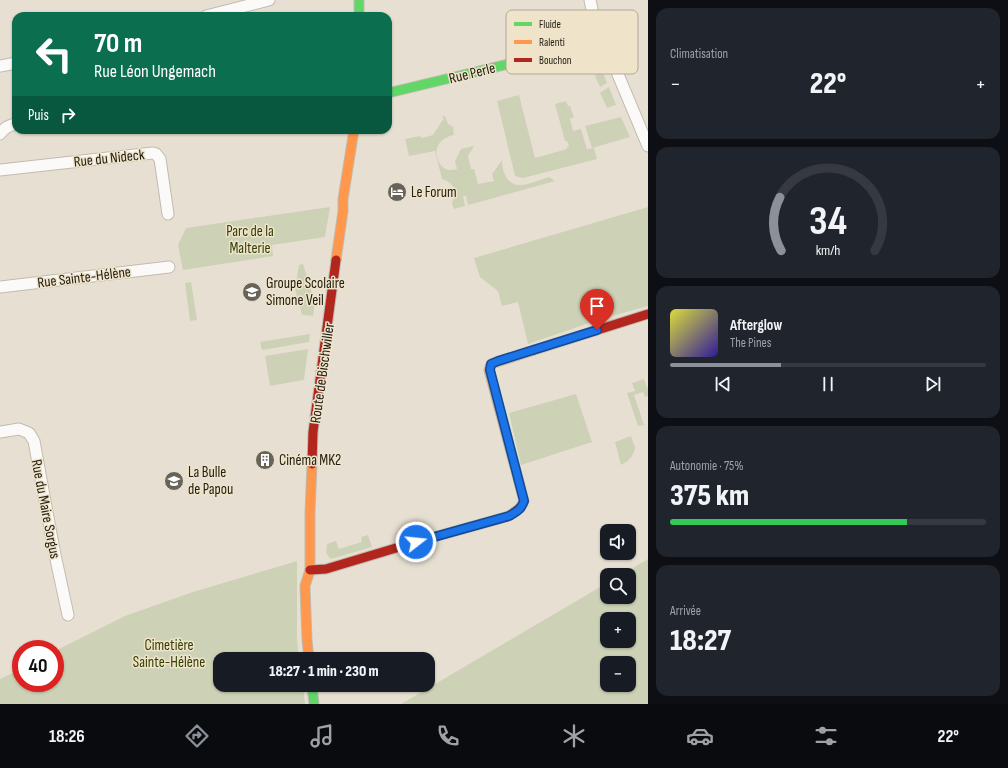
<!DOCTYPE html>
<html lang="fr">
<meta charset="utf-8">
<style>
:root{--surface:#171b24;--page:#20242c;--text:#f1f3f6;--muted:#9ea1a6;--line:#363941;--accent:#8c9099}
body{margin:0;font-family:"Sofia Sans Condensed",sans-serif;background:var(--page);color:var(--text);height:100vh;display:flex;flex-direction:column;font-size:15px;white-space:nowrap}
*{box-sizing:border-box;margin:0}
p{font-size:13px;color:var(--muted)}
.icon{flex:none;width:22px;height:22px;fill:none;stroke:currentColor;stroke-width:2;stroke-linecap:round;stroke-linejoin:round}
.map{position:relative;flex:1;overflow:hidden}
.side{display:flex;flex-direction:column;gap:8px;padding:8px;background:#0d0f14;width:360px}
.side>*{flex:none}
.hud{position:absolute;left:12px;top:12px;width:380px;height:122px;border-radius:12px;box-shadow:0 1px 3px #0004;background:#0b6e4f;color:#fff;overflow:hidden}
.controls{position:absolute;left:600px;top:524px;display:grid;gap:8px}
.controls a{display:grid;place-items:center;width:36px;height:36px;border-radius:8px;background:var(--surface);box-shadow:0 1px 3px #0004;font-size:20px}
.speed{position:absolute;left:12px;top:640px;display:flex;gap:8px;font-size:20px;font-weight:700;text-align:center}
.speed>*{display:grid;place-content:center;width:52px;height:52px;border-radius:50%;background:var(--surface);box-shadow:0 1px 3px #0004;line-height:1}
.speed .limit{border:6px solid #d22;background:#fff;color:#111}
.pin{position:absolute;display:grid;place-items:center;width:34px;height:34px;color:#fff;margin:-41px -17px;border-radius:50% 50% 50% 0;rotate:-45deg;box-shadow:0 0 4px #0007}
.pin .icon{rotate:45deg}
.me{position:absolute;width:44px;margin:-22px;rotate:74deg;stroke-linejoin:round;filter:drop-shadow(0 0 3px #0008)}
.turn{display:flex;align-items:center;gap:14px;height:84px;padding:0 16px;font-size:18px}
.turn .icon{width:52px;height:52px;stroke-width:2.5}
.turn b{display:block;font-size:28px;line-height:34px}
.then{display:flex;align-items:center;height:38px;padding:0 16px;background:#0003;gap:8px;font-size:15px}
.big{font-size:30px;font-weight:800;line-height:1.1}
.side .card{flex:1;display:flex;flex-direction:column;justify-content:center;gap:6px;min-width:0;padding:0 14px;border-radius:12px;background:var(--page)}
.side .dial{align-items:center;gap:0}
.dial svg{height:104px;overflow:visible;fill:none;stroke:var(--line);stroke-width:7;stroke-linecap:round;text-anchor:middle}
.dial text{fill:var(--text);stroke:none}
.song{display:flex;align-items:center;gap:12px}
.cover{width:48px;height:48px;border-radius:6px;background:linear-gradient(135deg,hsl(60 70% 55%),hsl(250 70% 35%))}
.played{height:4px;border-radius:2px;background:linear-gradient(90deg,var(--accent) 35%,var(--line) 35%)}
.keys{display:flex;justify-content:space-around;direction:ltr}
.heat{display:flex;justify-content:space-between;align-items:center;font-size:22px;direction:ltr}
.charge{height:6px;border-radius:3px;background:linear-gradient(90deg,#34c759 75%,var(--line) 0)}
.trip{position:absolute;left:213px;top:652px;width:222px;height:40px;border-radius:12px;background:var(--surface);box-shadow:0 1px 3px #0004;font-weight:800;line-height:40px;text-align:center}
.menu{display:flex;height:64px;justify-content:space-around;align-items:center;background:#090b0e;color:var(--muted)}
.menu .icon{width:28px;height:28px}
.menu .selected{color:var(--accent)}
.menu b{font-size:18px;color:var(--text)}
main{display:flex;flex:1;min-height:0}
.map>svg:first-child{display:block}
.green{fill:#cdd2b6;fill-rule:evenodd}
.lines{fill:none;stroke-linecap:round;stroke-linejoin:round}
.street-casing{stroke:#c0bbb0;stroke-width:13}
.fast-casing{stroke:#c0bbb0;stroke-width:11}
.slow-casing{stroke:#c0bbb0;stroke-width:11}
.jam-casing{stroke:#c0bbb0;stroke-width:11}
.street{stroke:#fbfaf8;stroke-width:11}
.fast{stroke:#63d668;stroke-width:9}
.slow{stroke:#ff974d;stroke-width:9}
.jam{stroke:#b3261e;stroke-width:9}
.route-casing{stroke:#114b97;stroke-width:10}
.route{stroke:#1a73e8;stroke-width:7}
.labels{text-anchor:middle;stroke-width:3;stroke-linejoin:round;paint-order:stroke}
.street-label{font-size:15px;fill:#242016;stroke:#efe3ca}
.poi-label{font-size:15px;fill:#242016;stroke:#efe3ca;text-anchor:start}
.park-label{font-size:15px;fill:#303f03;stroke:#efe3ca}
.key{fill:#efe3ca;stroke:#b2a894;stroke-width:1}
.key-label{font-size:11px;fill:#242016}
</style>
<main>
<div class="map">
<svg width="648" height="704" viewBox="0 0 648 704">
<rect width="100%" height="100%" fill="#e7e0d2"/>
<!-- green -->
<path class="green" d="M590,62L601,67L607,83L600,87L595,76L597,74L596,70L593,71Z
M609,87L616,105L607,108L600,93Z
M519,95L535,158L567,149V147L569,146L567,141H565L555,104L566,101L568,106H570L574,117L570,119L573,131L581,129L587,149L594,148L597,159L523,178L518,177L515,176L497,101Z
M445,116L448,124L453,127L454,135C443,137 434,145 437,157C438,161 441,166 444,168C448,171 453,170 457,169L455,161L461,149L474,146L468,156L471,169H474L478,184L494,181L492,174L502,160C502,171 507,186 521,185C528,185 542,179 549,177L555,181L468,205L466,196H463L465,206L454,209C453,207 452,205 452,203C452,201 455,198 455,196C457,187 450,182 442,179L435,151L409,156L405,139L420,136L422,138L433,135L442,121L444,120L442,117Z
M621,117L630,137L592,148L585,126Z
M330,207L325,237L272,245L273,256L183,270L178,245L186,228Z
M648,207V306L598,320L528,344L518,302L502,306L498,291L480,277L474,258Z
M303,264L315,303L313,316L302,315L295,289L299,265Z
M191,282L197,320L190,321L185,283Z
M310,334L309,342L262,350L260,342Z
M308,349L304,380L270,386L265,356Z
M644,379L647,388H648V396L645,397L643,392L634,395L644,425L638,426L627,393L635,391L632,383Z
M576,394L592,442L521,465L509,413Z
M631,436L634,445H635C635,454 630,461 621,465L615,442Z
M368,535L372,547L331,559C325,555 326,550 327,544L336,541L339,549L362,542L361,537Z
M648,559V704H401L607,583V597H629V575H621ZM607,619H629V641H607ZM607,663H629V685H607Z
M297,561V638L299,659H220V685H303L305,704H0V679L21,669V683H55V651L125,616L193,592Z"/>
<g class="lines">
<!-- street casing -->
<g class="street-casing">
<path id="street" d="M590,0L593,14L604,41L648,146
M206,16L269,0
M0,66L16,63
M0,134C4,128 9,125 16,124
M0,170L153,153L156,154L160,159L168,214
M0,287L169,267
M0,432L19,429L29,433L34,441L54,550L68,615"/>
</g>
<!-- fast casing -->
<g class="fast-casing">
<path id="fast" d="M359,0V16
M388,93L604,41
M312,685L314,704"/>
</g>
<!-- slow casing -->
<g class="slow-casing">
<path id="slow" d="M336,260L343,211V199L354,130
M520,508L524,501L489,370L491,364L534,350
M309,659L307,640L305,586L310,570V513L312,464"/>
</g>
<!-- jam casing -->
<g class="jam-casing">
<path id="jam" d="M534,350L648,314
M312,464L313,432L336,260
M310,570L326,569L416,542L509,516L520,508"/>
</g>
<!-- street -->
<use href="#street" class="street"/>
<!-- fast -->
<use href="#fast" class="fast"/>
<!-- slow -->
<use href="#slow" class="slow"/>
<!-- jam -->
<use href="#jam" class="jam"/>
</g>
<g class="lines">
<!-- route casing -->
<g class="route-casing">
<path id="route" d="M416,542L509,516C516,512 521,510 524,501L490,370L491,364L498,361L597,330"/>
</g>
<!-- route -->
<use href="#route" class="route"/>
</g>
<!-- icons -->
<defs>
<g id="hotel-disc" transform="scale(1)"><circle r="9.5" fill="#686358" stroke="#efe3ca"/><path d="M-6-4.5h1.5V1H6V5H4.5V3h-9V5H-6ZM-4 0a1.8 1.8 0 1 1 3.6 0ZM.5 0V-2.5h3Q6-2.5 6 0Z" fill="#fff"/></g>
<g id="school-disc" transform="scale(1)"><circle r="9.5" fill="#686358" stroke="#efe3ca"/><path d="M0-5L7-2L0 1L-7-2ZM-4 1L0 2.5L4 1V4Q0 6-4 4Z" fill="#fff"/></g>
<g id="building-disc" transform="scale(1)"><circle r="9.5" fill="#686358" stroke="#efe3ca"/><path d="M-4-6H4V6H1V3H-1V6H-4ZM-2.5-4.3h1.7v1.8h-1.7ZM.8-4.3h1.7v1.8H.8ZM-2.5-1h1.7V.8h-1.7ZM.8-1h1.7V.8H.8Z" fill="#fff"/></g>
</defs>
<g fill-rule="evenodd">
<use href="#hotel-disc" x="397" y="192"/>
<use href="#school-disc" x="252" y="292"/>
<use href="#building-disc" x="265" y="460"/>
<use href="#school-disc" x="174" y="481"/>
</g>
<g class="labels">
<!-- street labels -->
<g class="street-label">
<text transform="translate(472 73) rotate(-14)" y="5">Rue Perle</text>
<text transform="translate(109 158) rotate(-6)" y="5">Rue du Nideck</text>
<text transform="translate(84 277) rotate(-7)" y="5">Rue Sainte-Hélène</text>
<text transform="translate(322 373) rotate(-82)" y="5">Route de Bischwiller</text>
<text transform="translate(46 509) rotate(79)" y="5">Rue du Maire Sorgus</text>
</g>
<!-- poi labels -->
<g class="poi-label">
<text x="411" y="197">Le Forum</text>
<text x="266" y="288">Groupe Scolaire<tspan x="266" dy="17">Simone Veil</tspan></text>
<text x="279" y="465">Cinéma MK2</text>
<text x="188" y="477">La Bulle<tspan x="188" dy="17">de Papou</tspan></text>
</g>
<!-- park labels -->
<g class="park-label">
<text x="250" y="236">Parc de la<tspan x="250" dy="17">Malterie</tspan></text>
<text x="169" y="650">Cimetière<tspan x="169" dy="17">Sainte-Hélène</tspan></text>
</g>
</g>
<!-- legend -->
<rect x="506" y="10" width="132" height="64" rx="6" class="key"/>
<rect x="514" y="22" width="18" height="4" fill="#63d668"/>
<rect x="514" y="40" width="18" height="4" fill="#ff974d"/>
<rect x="514" y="58" width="18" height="4" fill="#b3261e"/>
<g class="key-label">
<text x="539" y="28">Fluide</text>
<text x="539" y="46">Ralenti</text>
<text x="539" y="64">Bouchon</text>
</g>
</svg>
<div class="controls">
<a><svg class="icon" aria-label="sound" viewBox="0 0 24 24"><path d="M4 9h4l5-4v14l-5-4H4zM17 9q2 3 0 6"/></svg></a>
<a><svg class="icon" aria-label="search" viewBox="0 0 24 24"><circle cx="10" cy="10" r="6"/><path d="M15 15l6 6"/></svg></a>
<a>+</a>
<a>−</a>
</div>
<div class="speed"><div class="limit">40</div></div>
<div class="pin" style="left:597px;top:330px;background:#d93025"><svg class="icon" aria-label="arrive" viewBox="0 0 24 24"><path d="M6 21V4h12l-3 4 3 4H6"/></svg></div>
<svg class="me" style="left:416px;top:542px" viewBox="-20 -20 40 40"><circle r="17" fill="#1a73e8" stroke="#fff" stroke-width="3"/><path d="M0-11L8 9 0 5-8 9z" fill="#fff"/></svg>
<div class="trip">18:27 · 1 min · 230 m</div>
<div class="hud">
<div class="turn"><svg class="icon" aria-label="left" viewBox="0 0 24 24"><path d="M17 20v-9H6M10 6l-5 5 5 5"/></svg><div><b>70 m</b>Rue Léon Ungemach</div></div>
<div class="then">Puis<svg class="icon" aria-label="right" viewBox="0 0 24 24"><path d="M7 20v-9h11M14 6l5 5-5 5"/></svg></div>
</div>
</div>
<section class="side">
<div class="card"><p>Climatisation</p>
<div class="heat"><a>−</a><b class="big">22°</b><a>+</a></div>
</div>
<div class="card dial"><svg viewBox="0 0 100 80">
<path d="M14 69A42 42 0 1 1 86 69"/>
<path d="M14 69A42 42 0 0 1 13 28" stroke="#8c9099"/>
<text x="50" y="56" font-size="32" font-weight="700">34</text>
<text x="50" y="72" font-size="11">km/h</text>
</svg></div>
<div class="card">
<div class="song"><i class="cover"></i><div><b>Afterglow</b><p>The Pines</p></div></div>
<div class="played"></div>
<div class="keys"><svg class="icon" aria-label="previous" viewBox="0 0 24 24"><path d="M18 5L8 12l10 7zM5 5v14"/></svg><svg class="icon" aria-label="pause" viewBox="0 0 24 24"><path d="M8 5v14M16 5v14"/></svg><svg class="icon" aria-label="next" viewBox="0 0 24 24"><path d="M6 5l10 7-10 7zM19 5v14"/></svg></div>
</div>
<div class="card"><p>Autonomie · 75%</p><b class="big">375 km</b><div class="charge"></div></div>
<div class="card"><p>Arrivée</p><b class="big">18:27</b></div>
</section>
</main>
<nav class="menu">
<b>18:26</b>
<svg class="icon selected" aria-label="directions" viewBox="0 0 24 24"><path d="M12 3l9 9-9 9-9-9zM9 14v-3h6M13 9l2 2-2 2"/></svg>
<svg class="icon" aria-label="music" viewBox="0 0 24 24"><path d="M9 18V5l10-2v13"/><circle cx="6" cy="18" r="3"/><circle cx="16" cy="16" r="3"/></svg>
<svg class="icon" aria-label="phone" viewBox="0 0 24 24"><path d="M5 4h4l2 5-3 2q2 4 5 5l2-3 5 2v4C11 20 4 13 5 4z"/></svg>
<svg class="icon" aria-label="climate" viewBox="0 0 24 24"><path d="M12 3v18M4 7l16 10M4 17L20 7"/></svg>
<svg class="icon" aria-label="car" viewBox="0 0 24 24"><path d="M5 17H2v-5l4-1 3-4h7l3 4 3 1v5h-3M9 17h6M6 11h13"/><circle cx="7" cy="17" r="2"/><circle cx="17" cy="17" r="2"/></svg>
<svg class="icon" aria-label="filters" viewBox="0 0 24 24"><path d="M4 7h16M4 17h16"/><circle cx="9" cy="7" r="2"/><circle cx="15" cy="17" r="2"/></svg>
<b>22°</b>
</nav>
